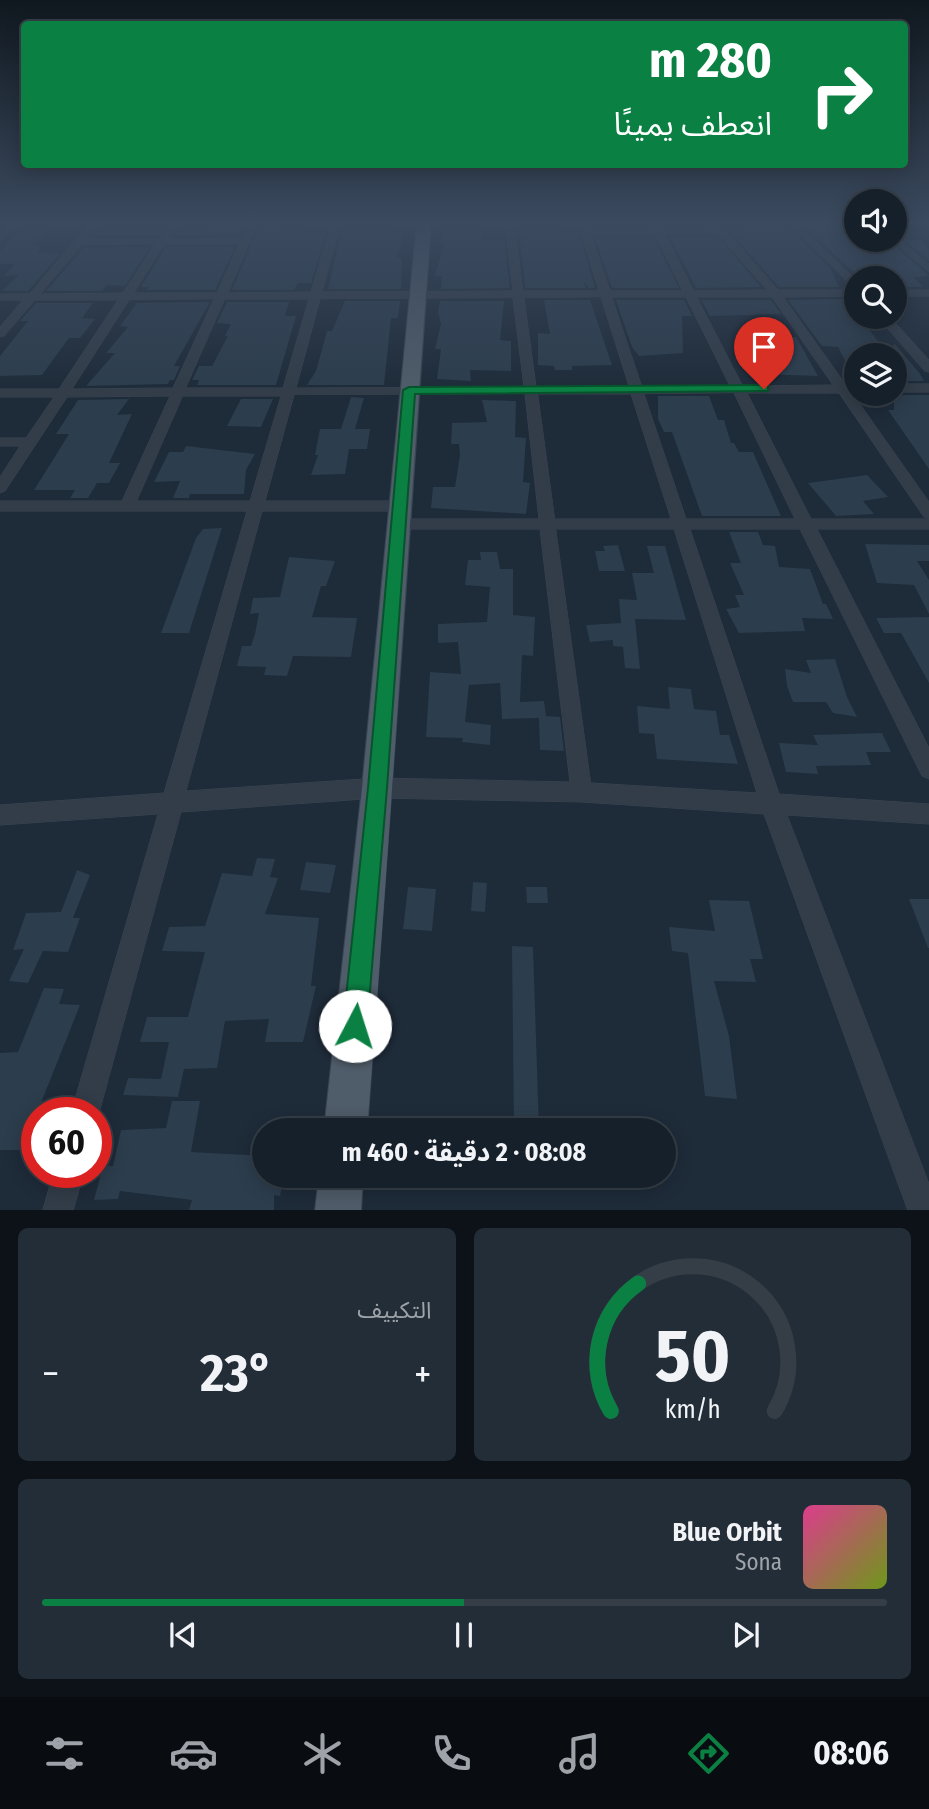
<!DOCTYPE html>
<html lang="ar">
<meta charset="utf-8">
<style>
:root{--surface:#16202b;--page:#232d37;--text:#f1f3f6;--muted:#9ea3a9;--line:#353e47;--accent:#0b8043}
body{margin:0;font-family:"Fira Sans Condensed","Noto Sans Arabic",sans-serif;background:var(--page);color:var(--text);direction:rtl;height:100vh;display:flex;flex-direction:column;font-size:26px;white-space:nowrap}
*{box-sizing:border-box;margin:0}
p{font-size:23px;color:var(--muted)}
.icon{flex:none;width:38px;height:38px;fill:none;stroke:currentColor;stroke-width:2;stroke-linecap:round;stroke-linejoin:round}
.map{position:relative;height:1210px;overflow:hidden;direction:ltr}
.details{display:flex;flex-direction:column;gap:18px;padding:18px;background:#0c1218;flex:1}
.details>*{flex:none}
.guide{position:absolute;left:21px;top:21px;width:887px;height:147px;border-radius:7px;box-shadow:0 4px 18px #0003,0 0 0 2px var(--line);direction:rtl;background:#0b8043;color:#fff;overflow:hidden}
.tools{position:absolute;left:844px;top:189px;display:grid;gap:14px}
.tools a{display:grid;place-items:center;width:63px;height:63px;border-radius:50%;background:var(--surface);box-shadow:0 4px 18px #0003,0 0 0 2px var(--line);font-size:35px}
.speed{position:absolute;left:21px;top:1097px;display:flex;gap:14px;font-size:35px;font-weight:700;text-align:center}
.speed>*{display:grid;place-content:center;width:91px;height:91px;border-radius:50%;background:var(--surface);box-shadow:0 4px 18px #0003,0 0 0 2px var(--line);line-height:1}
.speed .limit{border:10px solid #d22;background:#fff;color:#111}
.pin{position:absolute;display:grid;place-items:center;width:60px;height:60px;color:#fff;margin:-72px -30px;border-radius:50% 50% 50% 0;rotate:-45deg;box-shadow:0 0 7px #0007}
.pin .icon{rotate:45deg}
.me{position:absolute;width:77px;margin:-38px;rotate:5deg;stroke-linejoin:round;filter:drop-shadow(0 0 5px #0008)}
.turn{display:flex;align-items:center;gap:24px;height:147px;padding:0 21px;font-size:32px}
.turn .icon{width:91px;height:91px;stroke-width:2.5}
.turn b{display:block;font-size:49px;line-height:60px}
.big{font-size:52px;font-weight:700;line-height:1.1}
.details .widget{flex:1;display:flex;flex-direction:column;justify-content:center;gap:10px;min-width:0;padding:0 24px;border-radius:10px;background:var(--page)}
.details .dial{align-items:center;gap:0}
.dial svg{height:182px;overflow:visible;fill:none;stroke:var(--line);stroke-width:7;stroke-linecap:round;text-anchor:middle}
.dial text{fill:var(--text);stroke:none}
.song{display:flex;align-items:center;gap:21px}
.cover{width:84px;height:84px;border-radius:10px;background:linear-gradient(135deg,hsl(330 70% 55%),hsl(80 70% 35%))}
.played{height:7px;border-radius:4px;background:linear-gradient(90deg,var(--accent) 50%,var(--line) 50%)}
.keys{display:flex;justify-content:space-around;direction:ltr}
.heat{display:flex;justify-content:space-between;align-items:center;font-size:38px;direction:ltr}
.details .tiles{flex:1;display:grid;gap:18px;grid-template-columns:1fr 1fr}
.widget:last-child{grid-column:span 2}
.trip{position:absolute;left:252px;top:1118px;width:424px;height:70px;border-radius:35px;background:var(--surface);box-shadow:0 4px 18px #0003,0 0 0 2px var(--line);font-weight:700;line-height:70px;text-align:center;direction:rtl}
.tab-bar{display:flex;height:112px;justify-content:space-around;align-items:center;background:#090d11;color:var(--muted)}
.tab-bar .icon{width:49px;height:49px}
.tab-bar .active{color:var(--accent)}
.tab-bar b{font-size:32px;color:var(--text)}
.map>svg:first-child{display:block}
.building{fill:#2c3d4d}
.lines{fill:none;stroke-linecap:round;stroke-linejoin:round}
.minor-casing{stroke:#3b4652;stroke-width:1}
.primary-casing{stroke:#3b4652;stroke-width:2}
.minor{fill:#323d49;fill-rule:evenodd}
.primary{fill:#4f5c69;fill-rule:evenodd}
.route{fill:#0b8043;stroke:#07532c;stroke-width:2}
</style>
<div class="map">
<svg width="929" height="1211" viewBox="0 0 929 1211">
<rect width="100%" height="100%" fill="#1e2b39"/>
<!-- building -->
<path class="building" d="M203,222H247L240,235L174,236L181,228H205Z
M261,222H276L277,226L302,229L300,232L326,233L311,283H298L294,290H232Z
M735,222L784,224L830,268L839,287H779L728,229H740Z
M568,224H576L595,288H589L583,281L586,288H525L519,229L570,231Z
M801,224L856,225V240H889L929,276L914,277L923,287H894V278H882L876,270L861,278Z
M23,227L52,228L31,245L42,247L37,253L60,254L28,291H2L19,275L4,276L15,264H0V251Z
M442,227H483V240H504L510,288L441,289L442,276H435L444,243H440Z
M101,228H131L162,230L158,236H94Z
M342,229L404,231L397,258H402L401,289H328Z
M653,237L679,288H612L595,238Z
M670,237H718L761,287L696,288Z
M904,240H920L929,250V261Z
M150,247L125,286L107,285L102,291H46L84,248Z
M166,247H235L215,290H146L149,287H141Z
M843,299L852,312H856V324H865L888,355H856V382L838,347L822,346L788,300Z
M544,300H590L612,365L572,366V370H555L554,366L538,365V333L550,334Z
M616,300H684L692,316H682L683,353L639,356L632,347Z
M701,300H771L781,314L710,316Z
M345,301H400L398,318H391L384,385H307L316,371L327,331H332Z
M440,301H504L500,340L511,341V371L470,370L471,381L437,379L441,349H435L441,324L438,312Z
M210,302L174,366H180L174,380H170L168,384L86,386L115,353H106L128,327L120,326L137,303Z
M227,302H289L285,316H296L276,385H197L199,380H192L199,366H212L228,336H225L231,324L217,323Z
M36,303H93L82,318L95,319L80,338H69L42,375L0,376V356L28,321H20Z
M796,337L818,376L760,374L739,341Z
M894,343L920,374L924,381H894Z
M894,395H929V469L888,410H894Z
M658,396H709L718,420H724L731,443H734L739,452H753L781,516H702L672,432H664L658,419Z
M351,397L364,398L355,429H370L367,449H349L345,474L311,475L318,455H315L320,429H341Z
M129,399L117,415L132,414L109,463H120L109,483H97L88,498H70L75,490H34L69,434H56L78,400Z
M241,399H273L261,427L227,426Z
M482,400L516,401L515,437L526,438L523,482L530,483L526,514L431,508L433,487H455L460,455L459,444H451L452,423L487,422Z
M186,446L255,454L246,470L244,494H190L189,498H173L180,481L154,482L169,452H183Z
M867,475L888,497L863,501L874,514L836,516L808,483Z
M222,528L189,633H161L196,538L203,529Z
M729,532H758L763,545L775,546L779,567L810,569L823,604H826L833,619L802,618L805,631L739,633L726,609L740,607L735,595H744L730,563H741Z
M865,544L929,545V561H917L929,580V614L914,585L877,583Z
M618,545L625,571H599L595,551H605L603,546Z
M647,546H665L686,620L635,619L640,669L625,668L623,647L613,646V640L590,642L586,625L621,623L619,599L637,600L632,573H654Z
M480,552H497L500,569H513V615L535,617L533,656L522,655L520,702L544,701L546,716L560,717L564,751L540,750L539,718L502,719L500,683L469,685L465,722L491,725L490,745L462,742L463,738L426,737L430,672L461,674L458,642L438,643V624L487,622L490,587L465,585L468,560H481Z
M289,557L335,561L326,586H321L312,617L357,618L351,657L293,656L287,676L264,675L266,667L237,666L242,646H251L255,634L259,613L250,614L253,598L280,597Z
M929,617V683L901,633H884L876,618Z
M835,659L847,697L857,717L833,713L826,702H793L787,686L785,669L811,673L806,660Z
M668,687L691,689L694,709L716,711L720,735H729L738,764L657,759L654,734L639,733L637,706L670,709Z
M882,733L891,752H866L871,765L816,766L818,774L786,772L779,743L818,745L813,735Z
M257,858L275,859L270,877L278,878L265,914L319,918L311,986H316L303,1042H265L269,1019L225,1021L217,1068L184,1069L178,1097L123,1095L128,1078L161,1079L169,1042H140L147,1017H188L205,952L162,951L169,927L205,926L222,873L252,876Z
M306,862L336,865L330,893L300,890Z
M77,870L90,875L73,918H80L68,952L43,951L28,983L9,981L24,949L13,950L26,913L61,912Z
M473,882L487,883L485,912L471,911Z
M408,887L436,889L432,931L403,929Z
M526,887H547L548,903H527Z
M909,899H929V948H928Z
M709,900L749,901L763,959H750L756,982L714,981L729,1036L737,1099L705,1096L688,953L672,951L669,927L715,931Z
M512,946L533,947L539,1130H514Z
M44,988L64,989L59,1004L80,1005L37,1113V1127L30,1150H0V1053L18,1052Z
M172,1101H200L191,1152L264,1156V1176H284L280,1196L274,1195V1210H189L192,1200L120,1191L118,1199L94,1200L103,1166H113L121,1130L166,1128Z"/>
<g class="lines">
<!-- minor casing -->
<g class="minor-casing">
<path id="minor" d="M12,222H22L0,241V233Z
M91,222H101L86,239H159L171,222H180L169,239L242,238L250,222H258L228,293L311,292L332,222H341L322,292L513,291L505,222H514L523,291H599L578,222H586L589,229H653L650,222H658L662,229L713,228L708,222H718L778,290H856V296L783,297L846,385H856V393H852L929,502V518L924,517L839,393H747L811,519H929V529H817L929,748V779L922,776L800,529H690L779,794L929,804V824L787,815L929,1184V1211H908L764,814L582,802L378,798L181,812L99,1113L96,1120V1113H71L158,814L0,825V805L164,793L247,511H0V501H122L170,396L67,397L5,491L0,493V477L20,446H0V438H26L54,397H0V389H59L118,300H35L4,336L0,337V327L23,300H0V294H29ZM655,234L683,291H610L591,235ZM665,234H718L767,290L694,291ZM155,244L123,293L40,294L82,245ZM165,244H239L217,293H134ZM601,297L629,386L536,387L524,298ZM612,297H686L730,386H642ZM697,297H772L833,385L743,386ZM513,298L524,387L296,388L320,299ZM214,299L173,388L72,389L129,300ZM225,299H309L283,388H186ZM734,393L795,519H686L644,394ZM525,394L539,519H397L389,524L397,529H540L570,782L378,778L186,791L262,511H398L406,506L398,501H265L294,395ZM538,394H631L671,519H555ZM183,396H281L250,501H137ZM556,529H674L757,793L591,783Z
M786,222H795L856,280V289Z
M894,235L929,264V272L891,240H894Z
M894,290H929V296H894Z
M878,317H890L929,360V372L925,371Z
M894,384H929V392H894Z
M54,1172H84L73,1211H43Z"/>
</g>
<!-- primary casing -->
<g class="primary-casing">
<path id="primary" d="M417,222H431C409,525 391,827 367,1130H324L362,788Z
M319,1176H363L361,1211H315Z"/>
</g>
<!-- minor -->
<use href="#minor" class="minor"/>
<!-- primary -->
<use href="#primary" class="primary"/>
</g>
<!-- sky -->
<linearGradient id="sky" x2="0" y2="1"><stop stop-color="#10181f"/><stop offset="0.57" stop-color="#3b4a5f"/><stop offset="1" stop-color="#3b4a5f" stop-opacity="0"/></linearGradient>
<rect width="929" height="391" fill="url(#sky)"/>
<!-- route -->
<path class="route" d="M764,385L768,386V391L415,394L387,788L367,1026L363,1035L355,1038L346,1035L343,1026L368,788L403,390L409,387Z"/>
</svg>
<div class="tools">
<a><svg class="icon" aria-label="sound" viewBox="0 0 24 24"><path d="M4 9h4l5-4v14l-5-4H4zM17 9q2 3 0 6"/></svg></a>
<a><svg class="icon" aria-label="search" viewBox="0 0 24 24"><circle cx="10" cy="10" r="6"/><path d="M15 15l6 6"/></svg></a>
<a><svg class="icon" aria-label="layers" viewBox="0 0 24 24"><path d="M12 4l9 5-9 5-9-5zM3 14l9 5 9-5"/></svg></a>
</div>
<div class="speed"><div class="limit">60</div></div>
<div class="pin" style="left:764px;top:389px;background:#d93025"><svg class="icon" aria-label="arrive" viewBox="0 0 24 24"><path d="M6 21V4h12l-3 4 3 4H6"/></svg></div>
<svg class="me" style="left:355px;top:1026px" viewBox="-20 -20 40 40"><circle r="19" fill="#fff"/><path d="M0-13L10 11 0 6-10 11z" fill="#0b8043"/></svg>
<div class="trip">08:08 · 2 دقيقة · 460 m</div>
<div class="guide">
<div class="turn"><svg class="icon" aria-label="right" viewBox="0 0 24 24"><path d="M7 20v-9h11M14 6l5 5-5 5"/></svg><div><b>280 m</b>انعطف يمينًا</div></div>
</div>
</div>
<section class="details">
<div class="tiles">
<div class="widget dial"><svg viewBox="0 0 100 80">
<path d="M14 69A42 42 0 1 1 86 69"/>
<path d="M14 69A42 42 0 0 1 26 13" stroke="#0b8043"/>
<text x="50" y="56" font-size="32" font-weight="700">50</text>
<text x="50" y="72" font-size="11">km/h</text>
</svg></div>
<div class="widget"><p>التكييف</p>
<div class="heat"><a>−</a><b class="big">23°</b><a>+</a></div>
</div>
<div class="widget">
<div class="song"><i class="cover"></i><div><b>Blue Orbit</b><p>Sona</p></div></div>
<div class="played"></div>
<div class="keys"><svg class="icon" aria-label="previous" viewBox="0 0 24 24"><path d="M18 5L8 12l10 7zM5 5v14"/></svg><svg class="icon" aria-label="pause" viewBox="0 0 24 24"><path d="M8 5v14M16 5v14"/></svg><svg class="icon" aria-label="next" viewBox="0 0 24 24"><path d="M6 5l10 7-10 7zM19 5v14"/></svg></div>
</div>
</div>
</section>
<nav class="tab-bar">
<b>08:06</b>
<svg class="icon active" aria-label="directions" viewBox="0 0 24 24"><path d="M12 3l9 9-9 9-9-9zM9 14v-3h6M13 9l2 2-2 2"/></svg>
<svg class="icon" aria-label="music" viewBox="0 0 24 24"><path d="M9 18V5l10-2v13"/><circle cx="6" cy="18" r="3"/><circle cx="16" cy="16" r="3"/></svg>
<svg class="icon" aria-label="phone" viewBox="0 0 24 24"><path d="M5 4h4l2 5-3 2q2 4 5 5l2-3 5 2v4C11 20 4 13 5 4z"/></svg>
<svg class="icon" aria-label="climate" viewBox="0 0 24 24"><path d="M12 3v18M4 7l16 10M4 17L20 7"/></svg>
<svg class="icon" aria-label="car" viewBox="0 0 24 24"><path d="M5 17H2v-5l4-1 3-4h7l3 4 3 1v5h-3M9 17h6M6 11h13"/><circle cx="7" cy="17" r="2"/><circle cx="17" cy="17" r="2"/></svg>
<svg class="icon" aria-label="filters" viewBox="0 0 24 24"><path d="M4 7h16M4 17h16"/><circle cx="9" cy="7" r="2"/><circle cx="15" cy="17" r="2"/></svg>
</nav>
